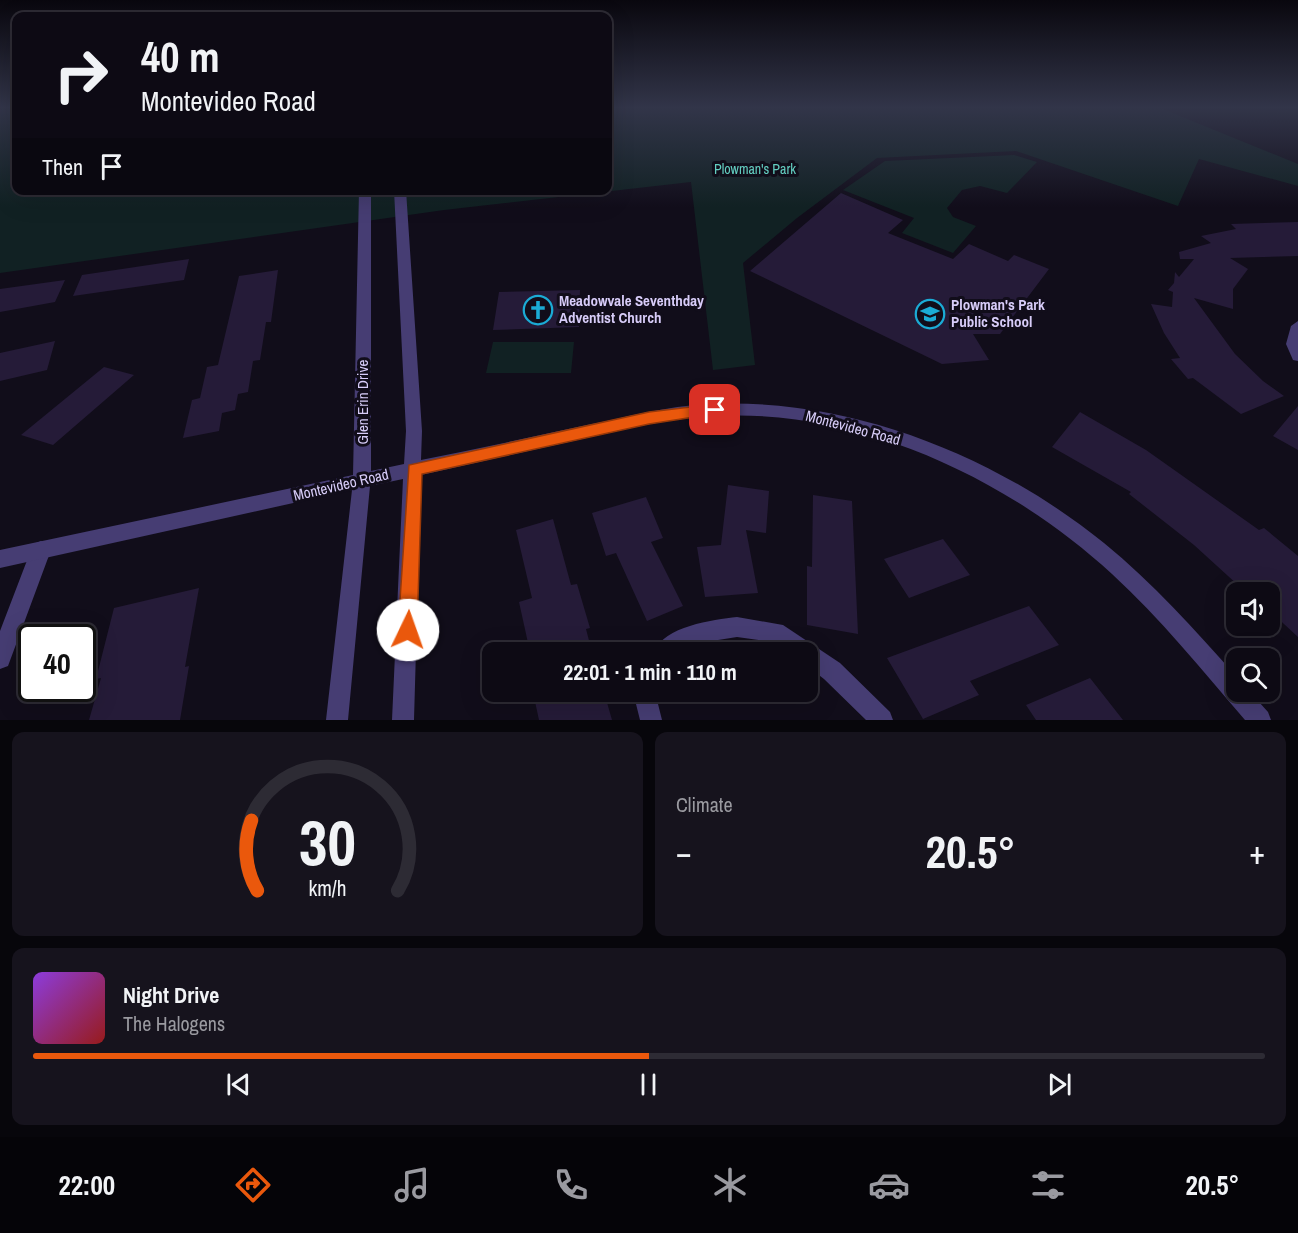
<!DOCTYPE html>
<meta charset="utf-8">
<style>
:root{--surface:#0d0a14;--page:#16131d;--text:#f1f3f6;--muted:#9a9aa0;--line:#2d2b34;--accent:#ea580c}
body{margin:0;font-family:"Archivo Narrow",sans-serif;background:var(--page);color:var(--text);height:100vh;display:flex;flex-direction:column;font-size:22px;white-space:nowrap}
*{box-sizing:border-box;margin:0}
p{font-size:20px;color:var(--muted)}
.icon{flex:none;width:33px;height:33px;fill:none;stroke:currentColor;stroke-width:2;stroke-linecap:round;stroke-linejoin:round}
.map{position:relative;height:720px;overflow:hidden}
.sheet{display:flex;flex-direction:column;gap:12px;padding:12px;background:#07060b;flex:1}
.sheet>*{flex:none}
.top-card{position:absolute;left:12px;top:12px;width:600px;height:183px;border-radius:12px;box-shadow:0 6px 24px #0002,0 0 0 2px var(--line);background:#0d0a14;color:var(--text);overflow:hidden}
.buttons{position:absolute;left:1226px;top:582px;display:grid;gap:12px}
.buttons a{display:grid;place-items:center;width:54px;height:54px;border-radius:12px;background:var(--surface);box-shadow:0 6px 24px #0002,0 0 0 2px var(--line);font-size:30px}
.speed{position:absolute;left:18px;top:624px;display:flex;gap:12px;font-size:30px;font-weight:700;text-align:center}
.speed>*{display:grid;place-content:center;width:78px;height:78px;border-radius:50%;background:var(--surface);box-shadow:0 6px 24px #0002,0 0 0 2px var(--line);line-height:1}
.speed .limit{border:3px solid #111;border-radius:9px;background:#fff;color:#111}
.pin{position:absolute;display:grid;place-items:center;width:51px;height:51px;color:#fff;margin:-26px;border-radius:12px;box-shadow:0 3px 9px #0006}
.me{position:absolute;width:66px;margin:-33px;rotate:3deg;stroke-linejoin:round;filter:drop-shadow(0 0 4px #0008)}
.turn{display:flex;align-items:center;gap:21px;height:126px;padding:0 30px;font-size:27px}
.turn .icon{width:78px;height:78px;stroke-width:2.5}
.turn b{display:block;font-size:42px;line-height:51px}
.then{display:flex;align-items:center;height:57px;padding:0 30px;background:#0003;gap:12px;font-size:22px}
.big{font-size:45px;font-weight:800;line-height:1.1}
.sheet .card{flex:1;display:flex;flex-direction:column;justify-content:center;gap:9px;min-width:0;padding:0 21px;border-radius:12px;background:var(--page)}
.sheet .dial{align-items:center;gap:0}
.dial svg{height:156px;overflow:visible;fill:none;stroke:var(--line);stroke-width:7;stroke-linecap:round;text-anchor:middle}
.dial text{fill:var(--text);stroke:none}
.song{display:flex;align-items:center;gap:18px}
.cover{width:72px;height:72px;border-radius:9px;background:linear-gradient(135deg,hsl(270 70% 55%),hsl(0 70% 35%))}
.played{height:6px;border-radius:3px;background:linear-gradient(90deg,var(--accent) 50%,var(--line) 50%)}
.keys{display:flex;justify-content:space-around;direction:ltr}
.heat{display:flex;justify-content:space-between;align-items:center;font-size:33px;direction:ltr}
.sheet .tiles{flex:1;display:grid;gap:12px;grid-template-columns:1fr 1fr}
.card:last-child{grid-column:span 2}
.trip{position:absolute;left:482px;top:642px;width:336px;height:60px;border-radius:12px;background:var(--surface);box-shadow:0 6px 24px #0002,0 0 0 2px var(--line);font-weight:800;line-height:60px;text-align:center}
.tabs{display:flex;height:96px;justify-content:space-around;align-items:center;background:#050408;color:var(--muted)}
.tabs .icon{width:42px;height:42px}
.tabs .selected{color:var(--accent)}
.tabs b{font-size:27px;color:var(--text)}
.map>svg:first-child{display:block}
.green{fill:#112123}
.building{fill:#251b38}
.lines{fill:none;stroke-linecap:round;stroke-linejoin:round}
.minor{fill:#463d73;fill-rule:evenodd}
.tertiary{fill:#463d73;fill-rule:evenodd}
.route{fill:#ea580c;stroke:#983908;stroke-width:1.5}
.labels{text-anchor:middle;stroke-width:6;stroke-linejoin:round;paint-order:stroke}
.far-park-label{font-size:14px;fill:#63cec1;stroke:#110d1a}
.poi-label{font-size:15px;font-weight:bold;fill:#d7ccf8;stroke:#110d1a;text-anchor:start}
.street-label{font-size:15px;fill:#d7ccf8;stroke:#110d1a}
</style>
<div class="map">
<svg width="1298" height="720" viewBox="0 0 1298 720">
<rect width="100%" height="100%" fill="#110d1a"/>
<!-- green -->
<path class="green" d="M0,107H16V190H608V107H1158L1298,164V186L1199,159L1178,206L1016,151L877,158L797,218L743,263L755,365L713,370L691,182L444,210L0,273Z
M1014,155L1037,162L1007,193L980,186L962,190L947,208L953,217L976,226L953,253L902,233L914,218L843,190L885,161Z
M493,342H574L571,373H486Z"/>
<!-- building -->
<path class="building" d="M841,193L903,220L888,233L953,259L969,244L1008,261L1014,255L1049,269L1000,334H973L989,360L942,364L750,271Z
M1298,222V256L1230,258L1248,269L1233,289V309L1194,298L1235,354L1263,381L1284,396L1241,414L1193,378L1188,379L1171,359L1180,358L1164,333L1151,304L1172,307L1173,292L1168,290L1174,283L1175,272L1179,277L1194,259H1180L1179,252L1211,243L1201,236L1236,229L1231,224Z
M189,259L184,280L73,296L82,275Z
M278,270L271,322H266L260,360L253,361L248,392L238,394L235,410L222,413L219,431L183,438L192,400L200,398L207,367L218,365L239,276Z
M65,280L55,302L0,312V289Z
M580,290L579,327L493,330L499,292Z
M55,341L47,370L0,381V353Z
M104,367L134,375L53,445L21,435Z
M1298,406V450L1273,436Z
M1080,412L1146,450L1259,530L1264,528L1298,556V637L1269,610V592H1249L1239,586L1194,545L1129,494L1131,492L1052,447Z
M728,485L769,491L766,533L746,530L758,593L705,597L697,547L721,545Z
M813,495L852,501L858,634L807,625V566L812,567Z
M646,497L663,538L651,542L683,606L647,621L616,553L606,556L592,513Z
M553,519L571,585L577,584L590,628L586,629L592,652H530L519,602L532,598L516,530Z
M943,539L970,575L909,598L884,559Z
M199,588L185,667L189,666L180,720H89L101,678L96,679L114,608Z
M1029,606L1059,645L970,681L979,695L923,719L887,658Z
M1090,678L1123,720H1036L1026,705Z
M533,692H604L612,720H539Z"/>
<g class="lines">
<!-- minor -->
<path class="minor" d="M1298,321V361L1293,360L1286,344L1291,326Z
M41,541L48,544L51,550L8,666L0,669V631L31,550L34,544Z
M737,617L783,625L840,663L890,712L893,720H866L824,679L807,666V652H788L772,642L737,637L699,643L683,652H655C663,626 713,620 737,617Z
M633,692H655L662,720H640Z"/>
<!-- tertiary -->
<path class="tertiary" d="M359,190H371V471L404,464L406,431L394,190H406L422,431L421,460C477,449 532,437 587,425C627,417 667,406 708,404C850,397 995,455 1104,543C1153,583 1195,630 1236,676V692H1250L1268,712L1271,720H1245C1202,670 1161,619 1112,574C1004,475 851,404 702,417C661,420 621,430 582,439C528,451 475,463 421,475L414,720H392L403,479L370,486L348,720H326L352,490L0,568V550L353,475Z"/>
</g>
<!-- sky -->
<linearGradient id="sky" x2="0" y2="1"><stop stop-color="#09070e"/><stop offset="0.52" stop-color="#323549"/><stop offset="1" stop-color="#323549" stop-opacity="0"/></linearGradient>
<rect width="1298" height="207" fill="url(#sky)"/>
<!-- route -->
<path class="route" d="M715,404L722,410L720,413L649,424L422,474L417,630L414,637L408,639L401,637L398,630L409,465L649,412Z"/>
<!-- icons -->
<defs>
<g id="church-ring" transform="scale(1.5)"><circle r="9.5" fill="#110d1a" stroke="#1babd5" stroke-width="1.5"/><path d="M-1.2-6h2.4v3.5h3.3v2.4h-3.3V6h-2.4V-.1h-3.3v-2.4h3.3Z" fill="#1babd5"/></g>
<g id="school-ring" transform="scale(1.5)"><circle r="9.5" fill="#110d1a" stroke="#1babd5" stroke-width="1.5"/><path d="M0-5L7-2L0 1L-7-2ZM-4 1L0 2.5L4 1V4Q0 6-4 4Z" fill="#1babd5"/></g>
</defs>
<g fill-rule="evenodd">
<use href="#church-ring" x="538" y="310"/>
<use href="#school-ring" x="930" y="314"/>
</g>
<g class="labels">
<!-- far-park labels -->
<g class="far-park-label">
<text x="755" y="174">Plowman's Park</text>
</g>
<!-- poi labels -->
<g class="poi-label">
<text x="559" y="306">Meadowvale Seventhday<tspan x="559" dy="17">Adventist Church</tspan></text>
<text x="951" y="310">Plowman's Park<tspan x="951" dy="17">Public School</tspan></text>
</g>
<!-- street labels -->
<g class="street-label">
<text transform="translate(363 402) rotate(-90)" y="5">Glen Erin Drive</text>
<text transform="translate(853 428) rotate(15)" y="5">Montevideo Road</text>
<text transform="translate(341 485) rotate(-13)" y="5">Montevideo Road</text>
</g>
</g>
</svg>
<div class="buttons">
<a><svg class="icon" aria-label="sound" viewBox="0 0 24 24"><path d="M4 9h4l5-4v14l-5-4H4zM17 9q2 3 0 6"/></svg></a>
<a><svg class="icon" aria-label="search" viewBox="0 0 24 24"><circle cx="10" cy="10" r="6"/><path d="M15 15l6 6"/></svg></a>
</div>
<div class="speed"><div class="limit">40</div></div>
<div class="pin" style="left:715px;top:410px;background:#d93025"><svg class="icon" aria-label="arrive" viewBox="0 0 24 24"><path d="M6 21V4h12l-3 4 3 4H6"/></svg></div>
<svg class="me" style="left:408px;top:630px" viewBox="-20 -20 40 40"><circle r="19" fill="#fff"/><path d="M0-13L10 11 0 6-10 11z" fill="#ea580c"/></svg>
<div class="trip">22:01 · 1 min · 110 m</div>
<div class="top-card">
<div class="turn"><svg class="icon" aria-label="right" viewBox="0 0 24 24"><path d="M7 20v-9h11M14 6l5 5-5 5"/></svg><div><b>40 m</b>Montevideo Road</div></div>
<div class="then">Then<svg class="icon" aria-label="arrive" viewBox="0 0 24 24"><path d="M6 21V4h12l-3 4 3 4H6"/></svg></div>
</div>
</div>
<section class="sheet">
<div class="tiles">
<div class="card dial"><svg viewBox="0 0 100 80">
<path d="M14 69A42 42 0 1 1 86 69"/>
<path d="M14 69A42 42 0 0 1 11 33" stroke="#ea580c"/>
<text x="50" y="56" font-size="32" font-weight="700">30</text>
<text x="50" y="72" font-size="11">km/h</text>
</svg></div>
<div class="card"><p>Climate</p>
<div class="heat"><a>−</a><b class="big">20.5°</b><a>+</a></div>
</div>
<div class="card">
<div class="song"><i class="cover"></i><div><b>Night Drive</b><p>The Halogens</p></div></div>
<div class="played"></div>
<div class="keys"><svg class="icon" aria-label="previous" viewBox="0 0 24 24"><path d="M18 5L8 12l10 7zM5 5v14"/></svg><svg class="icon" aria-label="pause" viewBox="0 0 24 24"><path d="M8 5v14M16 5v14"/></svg><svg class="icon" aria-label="next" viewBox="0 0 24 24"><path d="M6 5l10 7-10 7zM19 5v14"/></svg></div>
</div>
</div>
</section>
<nav class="tabs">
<b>22:00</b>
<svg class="icon selected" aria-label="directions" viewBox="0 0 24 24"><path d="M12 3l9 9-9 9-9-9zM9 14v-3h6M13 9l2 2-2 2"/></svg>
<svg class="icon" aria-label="music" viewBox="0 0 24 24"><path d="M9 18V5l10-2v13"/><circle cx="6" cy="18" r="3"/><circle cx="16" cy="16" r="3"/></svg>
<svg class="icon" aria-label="phone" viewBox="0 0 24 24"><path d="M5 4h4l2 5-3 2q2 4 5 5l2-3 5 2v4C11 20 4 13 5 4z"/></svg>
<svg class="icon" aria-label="climate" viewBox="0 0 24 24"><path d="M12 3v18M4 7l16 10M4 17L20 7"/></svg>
<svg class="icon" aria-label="car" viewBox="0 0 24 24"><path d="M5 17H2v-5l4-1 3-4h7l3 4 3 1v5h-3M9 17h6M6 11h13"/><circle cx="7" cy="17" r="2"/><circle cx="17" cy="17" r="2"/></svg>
<svg class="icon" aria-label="filters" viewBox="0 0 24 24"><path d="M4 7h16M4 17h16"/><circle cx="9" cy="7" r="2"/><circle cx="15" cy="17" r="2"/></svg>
<b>20.5°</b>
</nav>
